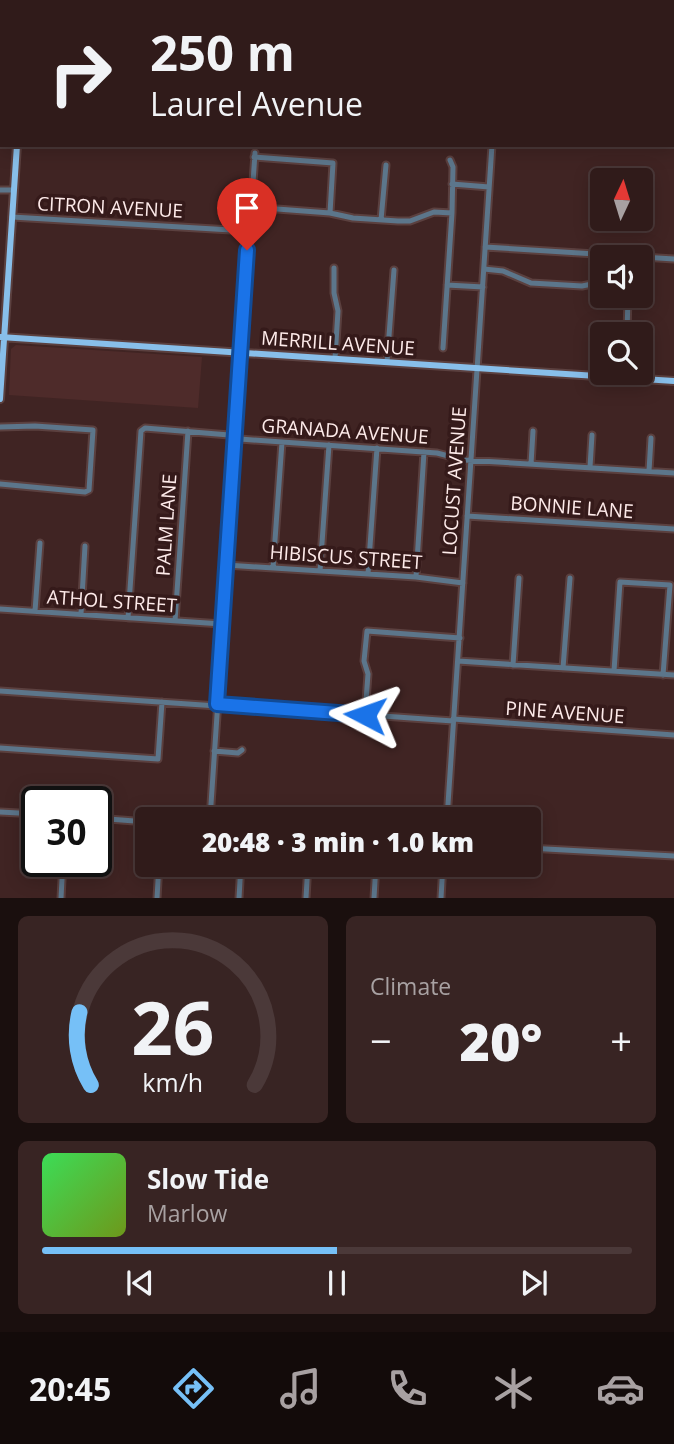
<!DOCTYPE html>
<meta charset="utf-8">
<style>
:root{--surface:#301b1a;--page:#382423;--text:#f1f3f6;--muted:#a8a1a2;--line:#4b3939;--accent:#76c0f7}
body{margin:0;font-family:"Open Sans",sans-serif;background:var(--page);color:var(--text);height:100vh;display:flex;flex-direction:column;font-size:26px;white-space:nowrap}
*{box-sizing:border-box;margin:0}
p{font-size:23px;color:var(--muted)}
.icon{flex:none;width:38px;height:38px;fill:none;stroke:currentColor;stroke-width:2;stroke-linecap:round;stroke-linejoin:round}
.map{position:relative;height:898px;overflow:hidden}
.drawer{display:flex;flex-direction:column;gap:18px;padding:18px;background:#1a0f0e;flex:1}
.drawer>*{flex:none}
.banner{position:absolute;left:0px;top:0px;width:676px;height:147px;box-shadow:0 4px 18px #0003,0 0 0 2px var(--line);background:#301b1a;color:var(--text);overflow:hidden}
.needle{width:46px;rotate:4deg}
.tools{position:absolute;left:590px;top:168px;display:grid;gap:14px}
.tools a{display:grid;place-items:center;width:63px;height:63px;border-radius:7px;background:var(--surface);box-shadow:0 4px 18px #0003,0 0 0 2px var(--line);font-size:35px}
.speed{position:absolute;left:21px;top:786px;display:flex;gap:14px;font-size:35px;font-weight:700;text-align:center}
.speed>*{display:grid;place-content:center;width:91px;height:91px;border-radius:50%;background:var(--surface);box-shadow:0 4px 18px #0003,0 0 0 2px var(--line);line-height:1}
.speed .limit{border:4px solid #111;border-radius:10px;background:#fff;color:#111}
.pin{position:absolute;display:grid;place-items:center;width:60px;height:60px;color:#fff;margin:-72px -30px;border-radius:50% 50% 50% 0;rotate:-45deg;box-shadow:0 0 7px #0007}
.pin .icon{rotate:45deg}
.me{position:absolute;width:77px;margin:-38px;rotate:274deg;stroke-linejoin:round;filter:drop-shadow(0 0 5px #0008)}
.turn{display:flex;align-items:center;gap:24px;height:147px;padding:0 35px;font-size:32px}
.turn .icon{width:91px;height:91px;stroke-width:2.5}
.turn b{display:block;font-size:49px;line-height:60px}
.big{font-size:52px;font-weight:800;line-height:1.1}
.drawer .card{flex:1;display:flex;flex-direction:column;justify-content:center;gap:10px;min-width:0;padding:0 24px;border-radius:10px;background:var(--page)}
.drawer .dial{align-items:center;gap:0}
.dial svg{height:182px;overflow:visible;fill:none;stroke:var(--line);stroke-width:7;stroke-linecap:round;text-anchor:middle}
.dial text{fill:var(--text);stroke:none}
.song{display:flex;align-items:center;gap:21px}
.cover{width:84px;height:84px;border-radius:10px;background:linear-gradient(135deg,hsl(130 70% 55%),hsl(80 70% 35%))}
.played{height:7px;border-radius:4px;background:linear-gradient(90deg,var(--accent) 50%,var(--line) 50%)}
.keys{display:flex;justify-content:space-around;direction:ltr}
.heat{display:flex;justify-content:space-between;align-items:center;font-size:38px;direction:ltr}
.drawer .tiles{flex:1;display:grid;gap:18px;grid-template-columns:1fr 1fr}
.card:last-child{grid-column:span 2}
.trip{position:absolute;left:135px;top:807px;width:406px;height:70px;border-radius:7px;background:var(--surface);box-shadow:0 4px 18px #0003,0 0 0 2px var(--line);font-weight:800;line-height:70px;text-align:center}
.menu{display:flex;height:112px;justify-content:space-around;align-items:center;background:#130b0a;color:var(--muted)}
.menu .icon{width:49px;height:49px}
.menu .selected{color:var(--accent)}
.menu b{font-size:32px;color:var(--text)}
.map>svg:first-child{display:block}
.built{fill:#4e2b2a}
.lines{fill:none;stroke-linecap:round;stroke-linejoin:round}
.stream{stroke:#125b87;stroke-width:2}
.minor-casing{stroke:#5b403f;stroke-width:9}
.major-casing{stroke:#5b403f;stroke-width:10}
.minor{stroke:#5c768b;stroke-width:5}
.major{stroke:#88bfea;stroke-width:6}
.rail{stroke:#d0bbba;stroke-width:2;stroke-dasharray:9 9;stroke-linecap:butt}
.route-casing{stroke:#114b97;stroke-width:18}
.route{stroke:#1a73e8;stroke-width:12}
.labels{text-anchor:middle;stroke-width:7;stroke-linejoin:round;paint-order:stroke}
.street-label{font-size:19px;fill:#feebea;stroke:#351a1a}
</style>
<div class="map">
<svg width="674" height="898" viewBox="0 0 674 898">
<rect width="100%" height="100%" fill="#402423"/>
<!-- built -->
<path class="built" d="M16,345L202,357L198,408L9,395L11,349Z"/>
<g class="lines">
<!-- stream -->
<path class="stream" d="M0,105H2"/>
<!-- minor casing -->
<g class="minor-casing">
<path id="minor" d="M265,2V0
M501,2V0
M560,2L561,0
M619,2V0
M0,12H2
M0,72L2,73
M674,84V80
M254,157L333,163L330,213
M452,184L489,187
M0,190H14
M250,207L330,213L353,218L398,221H410L434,212L452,213
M12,217L248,231
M381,220L386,165
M485,247L674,259
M334,268V293L338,311L335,358
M484,269L503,271L531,283L582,286L602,282
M447,285L483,287
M627,334L628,296
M443,348L452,213L453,167L450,160
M387,362L394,270
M0,427L35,426L93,430L89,490L85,492L0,484
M531,464L533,431
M590,467L592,435
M649,471L651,438
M467,516L674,529
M226,565L416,577L463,583
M273,568L282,442
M320,571L329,445
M368,574L377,448
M416,577L424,452
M0,609L222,624
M35,611L40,543
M81,614L85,546
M128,618L141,431L145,428L229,435L240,439L437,453L464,460L674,473
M175,621L188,431
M458,661L674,675
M513,665L519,578
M563,668L570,578
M614,671L620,582L670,585L663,675
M0,691L217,706
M217,704L453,721
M365,715L368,674L364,661L367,631L460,638
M453,719L674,735
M0,748L158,759L162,702
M214,751L238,753L242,750
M0,812L37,814
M96,818L147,822
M210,819L255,153
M447,819L492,145
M528,848L674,856
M61,898L63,861
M157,898L159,864
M239,898L241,864
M306,898L308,864
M374,898L376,864
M441,898L443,864"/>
</g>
<!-- major casing -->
<g class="major-casing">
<path id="major" d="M27,2V0
M0,337L674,381
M0,399L17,145"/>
</g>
<!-- minor -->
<use href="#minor" class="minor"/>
<!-- major -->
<use href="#major" class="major"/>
<!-- rail -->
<path class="rail" d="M0,114H2"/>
</g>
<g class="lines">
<!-- route casing -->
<g class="route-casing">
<path id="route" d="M247,250L217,704L365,715"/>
</g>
<!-- route -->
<use href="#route" class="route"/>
</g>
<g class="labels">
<!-- street labels -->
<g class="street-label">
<text transform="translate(110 207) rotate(3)" y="7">CITRON AVENUE</text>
<text transform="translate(338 343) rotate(4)" y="7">MERRILL AVENUE</text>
<text transform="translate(345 431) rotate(4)" y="7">GRANADA AVENUE</text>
<text transform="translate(454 481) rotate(-86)" y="7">LOCUST AVENUE</text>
<text transform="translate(572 507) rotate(4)" y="7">BONNIE LANE</text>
<text transform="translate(166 525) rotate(-86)" y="7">PALM LANE</text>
<text transform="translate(346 557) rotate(4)" y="7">HIBISCUS STREET</text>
<text transform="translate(112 601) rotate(4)" y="7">ATHOL STREET</text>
<text transform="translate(565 712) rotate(4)" y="7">PINE AVENUE</text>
</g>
</g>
</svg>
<div class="tools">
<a><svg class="needle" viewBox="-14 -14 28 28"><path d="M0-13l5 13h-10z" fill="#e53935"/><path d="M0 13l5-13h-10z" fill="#a8a1a2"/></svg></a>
<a><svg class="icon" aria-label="sound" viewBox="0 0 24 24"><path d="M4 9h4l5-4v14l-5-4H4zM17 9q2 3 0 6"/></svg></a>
<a><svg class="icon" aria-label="search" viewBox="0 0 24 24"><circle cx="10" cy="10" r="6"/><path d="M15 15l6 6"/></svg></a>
</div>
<div class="speed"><div class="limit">30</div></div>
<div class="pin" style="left:247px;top:250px;background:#d93025"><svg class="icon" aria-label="arrive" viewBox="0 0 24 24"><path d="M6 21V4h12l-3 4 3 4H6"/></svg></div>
<svg class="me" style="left:365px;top:715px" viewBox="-20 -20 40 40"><path d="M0-17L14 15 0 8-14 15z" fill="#1a73e8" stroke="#fff" stroke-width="4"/></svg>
<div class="trip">20:48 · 3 min · 1.0 km</div>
<div class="banner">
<div class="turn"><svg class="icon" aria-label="right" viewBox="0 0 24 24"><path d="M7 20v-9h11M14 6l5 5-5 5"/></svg><div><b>250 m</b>Laurel Avenue</div></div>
</div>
</div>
<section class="drawer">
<div class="tiles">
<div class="card dial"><svg viewBox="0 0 100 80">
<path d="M14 69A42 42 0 1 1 86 69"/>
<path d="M14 69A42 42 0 0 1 9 37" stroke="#76c0f7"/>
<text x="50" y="56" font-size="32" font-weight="700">26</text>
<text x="50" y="72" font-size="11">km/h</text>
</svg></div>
<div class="card"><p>Climate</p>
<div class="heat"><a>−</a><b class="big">20°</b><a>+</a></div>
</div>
<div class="card">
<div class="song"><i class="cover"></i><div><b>Slow Tide</b><p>Marlow</p></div></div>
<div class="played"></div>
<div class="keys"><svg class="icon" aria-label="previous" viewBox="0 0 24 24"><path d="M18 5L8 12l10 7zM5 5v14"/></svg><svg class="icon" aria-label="pause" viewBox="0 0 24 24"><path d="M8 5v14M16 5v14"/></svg><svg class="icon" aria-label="next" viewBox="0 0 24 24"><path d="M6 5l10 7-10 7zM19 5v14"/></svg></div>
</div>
</div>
</section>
<nav class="menu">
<b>20:45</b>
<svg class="icon selected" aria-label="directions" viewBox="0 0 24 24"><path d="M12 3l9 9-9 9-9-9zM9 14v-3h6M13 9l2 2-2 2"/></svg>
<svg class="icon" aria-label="music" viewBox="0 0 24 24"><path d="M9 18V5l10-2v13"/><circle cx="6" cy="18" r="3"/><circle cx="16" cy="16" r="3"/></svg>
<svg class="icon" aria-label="phone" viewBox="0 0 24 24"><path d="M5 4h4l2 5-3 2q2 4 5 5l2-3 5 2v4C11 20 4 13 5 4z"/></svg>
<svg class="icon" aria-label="climate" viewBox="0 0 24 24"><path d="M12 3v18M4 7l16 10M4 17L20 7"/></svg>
<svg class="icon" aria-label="car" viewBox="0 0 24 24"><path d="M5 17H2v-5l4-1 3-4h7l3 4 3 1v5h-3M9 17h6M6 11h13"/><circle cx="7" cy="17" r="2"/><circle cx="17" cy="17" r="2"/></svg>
</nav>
